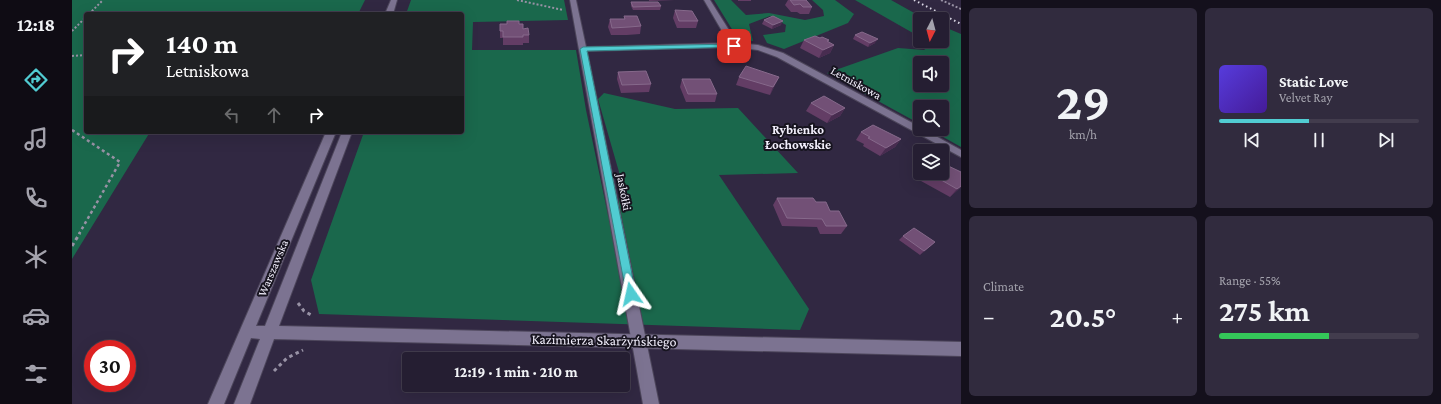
<!DOCTYPE html>
<meta charset="utf-8">
<style>
:root{--surface:#251e32;--page:#312b3e;--text:#f1f3f6;--muted:#a3a2ac;--line:#423c4d;--accent:#51ccd2}
body{margin:0;font-family:"Crimson Pro",serif;background:var(--page);color:var(--text);height:100vh;display:flex;flex-direction:column;font-size:15px;white-space:nowrap}
*{box-sizing:border-box;margin:0}
p{font-size:13px;color:var(--muted)}
.icon{flex:none;width:22px;height:22px;fill:none;stroke:currentColor;stroke-width:2;stroke-linecap:round;stroke-linejoin:round}
.map{position:relative;flex:1;overflow:hidden}
.drawer{display:flex;flex-direction:column;gap:8px;padding:8px;background:#14101c;width:480px}
.drawer>*{flex:none}
.banner{position:absolute;left:12px;top:12px;width:380px;height:122px;border-radius:4px;box-shadow:0 4px 16px #0002,0 0 0 1px var(--line);background:#202124;color:#fff;overflow:hidden}
.needle{width:26px;rotate:186deg}
.tools{position:absolute;left:841px;top:12px;display:grid;gap:8px}
.tools a{display:grid;place-items:center;width:36px;height:36px;border-radius:4px;background:var(--surface);box-shadow:0 4px 16px #0002,0 0 0 1px var(--line);font-size:20px}
.speed{position:absolute;left:12px;top:340px;display:flex;gap:8px;font-size:20px;font-weight:700;text-align:center}
.speed>*{display:grid;place-content:center;width:52px;height:52px;border-radius:50%;background:var(--surface);box-shadow:0 4px 16px #0002,0 0 0 1px var(--line);line-height:1}
.speed .limit{border:6px solid #d22;background:#fff;color:#111}
.pin{position:absolute;display:grid;place-items:center;width:34px;height:34px;color:#fff;margin:-17px;border-radius:8px;box-shadow:0 2px 6px #0006}
.me{position:absolute;width:44px;margin:-22px;rotate:349deg;stroke-linejoin:round;filter:drop-shadow(0 0 3px #0008)}
.turn{display:flex;align-items:center;gap:14px;height:84px;padding:0 16px;font-size:18px}
.turn .icon{width:52px;height:52px;stroke-width:2.5}
.turn b{display:block;font-size:28px;line-height:34px}
.lanes{display:flex;align-items:center;height:38px;padding:0 16px;background:#0003;justify-content:center;gap:20px;direction:ltr}
.lanes .off{opacity:.35}
.big{font-size:30px;font-weight:700;line-height:1.1}
.drawer .widget{flex:1;display:flex;flex-direction:column;justify-content:center;gap:6px;min-width:0;padding:0 14px;border-radius:6px;background:var(--page)}
.drawer .dial{align-items:center;gap:0}
.dial b{font-size:52px;line-height:1}
.song{display:flex;align-items:center;gap:12px}
.cover{width:48px;height:48px;border-radius:6px;background:linear-gradient(135deg,hsl(250 70% 55%),hsl(260 70% 35%))}
.played{height:4px;border-radius:2px;background:linear-gradient(90deg,var(--accent) 45%,var(--line) 45%)}
.keys{display:flex;justify-content:space-around;direction:ltr}
.heat{display:flex;justify-content:space-between;align-items:center;font-size:22px;direction:ltr}
.charge{height:6px;border-radius:3px;background:linear-gradient(90deg,#34c759 55%,var(--line) 0)}
.drawer .tiles{flex:1;display:grid;gap:8px;grid-template-columns:repeat(2,1fr)}
.trip{position:absolute;left:330px;top:352px;width:228px;height:40px;border-radius:4px;background:var(--surface);box-shadow:0 4px 16px #0002,0 0 0 1px var(--line);font-weight:700;line-height:40px;text-align:center}
main{display:flex;flex:1;min-height:0}
.dock{display:flex;flex-direction:column;width:72px;justify-content:space-around;align-items:center;background:#0f0c14;color:var(--muted)}
.dock .icon{width:28px;height:28px}
.dock .on{color:var(--accent)}
.dock b{font-size:18px;color:var(--text)}
.map>svg:first-child{display:block}
.forest{fill:#1a684c;fill-rule:evenodd}
.lines{fill:none;stroke-linecap:round;stroke-linejoin:round}
.minor-casing{stroke:#4d465b;stroke-width:2}
.tertiary-casing{stroke:#4d465b;stroke-width:2}
.path-far2{stroke:#9892a5;stroke-width:2;stroke-dasharray:2 2;stroke-linecap:butt}
.path-far1{stroke:#9892a5;stroke-width:2.5;stroke-dasharray:3 3;stroke-linecap:butt}
.path{stroke:#9892a5;stroke-width:3;stroke-dasharray:3.5 3.5;stroke-linecap:butt}
.minor{fill:#7c7391;fill-rule:evenodd}
.tertiary{fill:#7c7391;fill-rule:evenodd}
.rail{stroke:#dedbe9;stroke-width:2;stroke-dasharray:1.5 3;stroke-linecap:butt}
.wall{fill:#633d65}
.shaded-wall{fill:#482c50}
.building{fill:#725076;stroke:#86698b}
.route{fill:#51ccd2;stroke:#358588}
.labels{text-anchor:middle;stroke-width:4;stroke-linejoin:round;paint-order:stroke}
.street-label{font-size:12px;fill:#f3f0fd;stroke:#17141f}
.neighbourhood-label{font-size:13px;font-weight:bold;fill:#f3f0fd;stroke:#17141f}
.near-street-label{font-size:14px;fill:#f3f0fd;stroke:#17141f}
</style>
<main>
<nav class="dock">
<b>12:18</b>
<svg class="icon on" aria-label="directions" viewBox="0 0 24 24"><path d="M12 3l9 9-9 9-9-9zM9 14v-3h6M13 9l2 2-2 2"/></svg>
<svg class="icon" aria-label="music" viewBox="0 0 24 24"><path d="M9 18V5l10-2v13"/><circle cx="6" cy="18" r="3"/><circle cx="16" cy="16" r="3"/></svg>
<svg class="icon" aria-label="phone" viewBox="0 0 24 24"><path d="M5 4h4l2 5-3 2q2 4 5 5l2-3 5 2v4C11 20 4 13 5 4z"/></svg>
<svg class="icon" aria-label="climate" viewBox="0 0 24 24"><path d="M12 3v18M4 7l16 10M4 17L20 7"/></svg>
<svg class="icon" aria-label="car" viewBox="0 0 24 24"><path d="M5 17H2v-5l4-1 3-4h7l3 4 3 1v5h-3M9 17h6M6 11h13"/><circle cx="7" cy="17" r="2"/><circle cx="17" cy="17" r="2"/></svg>
<svg class="icon" aria-label="filters" viewBox="0 0 24 24"><path d="M4 7h16M4 17h16"/><circle cx="9" cy="7" r="2"/><circle cx="15" cy="17" r="2"/></svg>
</nav>
<div class="map">
<svg width="889" height="404" viewBox="0 0 889 404">
<rect width="100%" height="100%" fill="#312842"/>
<!-- forest -->
<path class="forest" d="M0,0H293L286,14H14V132H78L0,259Z
M339,0H492L496,20L401,22L400,50H504L514,110L536,215L547,214V172L526,99L532,93L603,109L666,108L726,173L647,175L737,309L728,330L247,314L239,280L292,132H390V14H334Z
M642,0H659L674,15L697,13L733,20L752,16L751,10L740,0H763L782,14L776,23L712,49L695,43L691,35L713,32L714,25L698,16L677,24L681,41L666,39Z
M783,0H819L853,19H848V37Z
M870,26L889,34V147L857,129H870V107H848V124L755,73L826,48L852,50L860,44L855,41H870ZM848,63H870V85H848Z"/>
<g class="lines">
<!-- minor casing -->
<g class="minor-casing">
<path id="minor" d="M498,0H504L514,47L657,43L632,0H638L665,43L686,45L711,53L848,127V129H851L889,150V157L705,57L686,50L662,47L515,51L587,404H571Z"/>
</g>
<!-- tertiary casing -->
<g class="tertiary-casing">
<path id="tertiary" d="M319,0H325L321,14H313Z
M254,132H264L184,326H193L270,132H280L207,326L889,342V356L202,339L178,404H162L188,339L179,338L152,404H136Z"/>
</g>
<!-- path-far2 -->
<path class="path-far2" d="M445,0L491,10
M869,0L889,9
M17,14L31,0
M0,31L14,17
M0,56L14,55"/>
<!-- path-far1 -->
<path class="path-far1" d="M0,130L48,162L7,234"/>
<!-- path -->
<path class="path" d="M0,246L8,233
M226,303L232,311L241,316
M202,371L215,358L231,350"/>
<!-- minor -->
<use href="#minor" class="minor"/>
<!-- tertiary -->
<use href="#tertiary" class="tertiary"/>
<!-- rail -->
<path class="rail" d="M842,0L889,24"/>
</g>
<!-- wall -->
<path class="wall" d="M577,0H603L577,1Z
M666,0H679V1H666Z
M716,0H734L740,7L737,14H728L725,12H719L713,5Z
M559,2L589,6L588,10H561L559,6Z
M603,10L626,21L624,28H605L601,18Z
M552,16L569,26L568,34L555,35H539L536,27L538,19H552Z
M692,20L709,25L700,29L690,24Z
M428,24H447L457,35V43H451V45H431V38H428Z
M783,35L803,43L796,47L781,39Z
M748,38L757,40L756,42L762,45L758,53L747,58L728,48L732,40Z
M546,72L579,84L577,92L549,93L545,79Z
M667,77H707L698,95L664,85Z
M610,79L645,94L643,102H614L608,87Z
M739,103L773,108L768,116L755,123L734,111Z
M789,132L829,139L823,147L808,156L791,146L792,144L784,140Z
M848,168V173L889,172V187L878,197L849,181L851,179L843,174Z
M705,198L744,202L758,211L775,226L769,234H748L745,227L710,226L701,205Z
M831,236L863,242L848,255L827,240Z"/>
<!-- shaded-wall -->
<path class="shaded-wall" d="M711,21L709,25L700,29L701,25Z
M806,39L803,43L796,47L798,43Z
M762,45L758,53L747,58L751,50Z
M707,77L698,95L701,87Z
M773,108L768,116L755,123L760,115Z
M829,139L823,147L808,156L814,148Z
M889,186V187L878,197L885,189Z
M863,242L859,246L848,255L852,251Z"/>
<!-- building -->
<path class="building" d="M718,0H734L740,7H731L728,4L722,5Z
M559,2H586L589,6L561,7Z
M603,10L620,11L626,21H607Z
M552,16H565L569,26L557,27L540,28L538,19H553Z
M701,16L711,21L701,25L692,20Z
M435,21H447V24H451V29L456,28L457,35H451V37H431V31H428V24H435Z
M790,32L806,39L798,43L783,35Z
M743,36L748,38L750,37L757,40L755,41L762,45L751,50L732,40Z
M674,66L707,77L701,87L667,77Z
M574,71L579,84L550,85L546,72Z
M610,79H638L645,94H616Z
M752,96L773,108L760,115L739,103Z
M801,125L829,139L814,148L796,138L798,137L789,132Z
M870,163L889,172V186L885,189L857,173H870Z
M705,198H741L744,202H754L758,211H767L775,226H754L750,219L715,218Z
M842,228L863,242L852,251L831,236Z"/>
<!-- route -->
<path class="route" d="M662,44H665V47L515,51L564,294L563,298L559,299L555,298L508,49L511,47Z"/>
<g class="labels">
<!-- street labels -->
<g class="street-label">
<text transform="translate(784 83) rotate(29)" y="4">Letniskowa</text>
<text transform="translate(552 192) rotate(79)" y="4">Jaskółki</text>
<text transform="translate(201 268) rotate(-67)" y="4">Warszawska</text>
</g>
<!-- neighbourhood labels -->
<g class="neighbourhood-label">
<text x="726" y="134">Rybienko<tspan x="726" dy="15">Łochowskie</tspan></text>
</g>
<!-- near-street labels -->
<g class="near-street-label">
<text transform="translate(532 340) rotate(1)" y="5">Kazimierza Skarżyńskiego</text>
</g>
</g>
</svg>
<div class="tools">
<a><svg class="needle" viewBox="-14 -14 28 28"><path d="M0-13l5 13h-10z" fill="#e53935"/><path d="M0 13l5-13h-10z" fill="#a3a2ac"/></svg></a>
<a><svg class="icon" aria-label="sound" viewBox="0 0 24 24"><path d="M4 9h4l5-4v14l-5-4H4zM17 9q2 3 0 6"/></svg></a>
<a><svg class="icon" aria-label="search" viewBox="0 0 24 24"><circle cx="10" cy="10" r="6"/><path d="M15 15l6 6"/></svg></a>
<a><svg class="icon" aria-label="layers" viewBox="0 0 24 24"><path d="M12 4l9 5-9 5-9-5zM3 14l9 5 9-5"/></svg></a>
</div>
<div class="speed"><div class="limit">30</div></div>
<div class="pin" style="left:662px;top:46px;background:#d93025"><svg class="icon" aria-label="arrive" viewBox="0 0 24 24"><path d="M6 21V4h12l-3 4 3 4H6"/></svg></div>
<svg class="me" style="left:559px;top:294px" viewBox="-20 -20 40 40"><path d="M0-17L14 15 0 8-14 15z" fill="#51ccd2" stroke="#fff" stroke-width="4"/></svg>
<div class="trip">12:19 · 1 min · 210 m</div>
<div class="banner">
<div class="turn"><svg class="icon" aria-label="right" viewBox="0 0 24 24"><path d="M7 20v-9h11M14 6l5 5-5 5"/></svg><div><b>140 m</b>Letniskowa</div></div>
<div class="lanes"><svg class="icon off" aria-label="left" viewBox="0 0 24 24"><path d="M17 20v-9H6M10 6l-5 5 5 5"/></svg><svg class="icon off" aria-label="ahead" viewBox="0 0 24 24"><path d="M12 20V5M6 11l6-6 6 6"/></svg><svg class="icon" aria-label="right" viewBox="0 0 24 24"><path d="M7 20v-9h11M14 6l5 5-5 5"/></svg></div>
</div>
</div>
<section class="drawer">
<div class="tiles">
<div class="widget dial"><b>29</b><p>km/h</p></div>
<div class="widget">
<div class="song"><i class="cover"></i><div><b>Static Love</b><p>Velvet Ray</p></div></div>
<div class="played"></div>
<div class="keys"><svg class="icon" aria-label="previous" viewBox="0 0 24 24"><path d="M18 5L8 12l10 7zM5 5v14"/></svg><svg class="icon" aria-label="pause" viewBox="0 0 24 24"><path d="M8 5v14M16 5v14"/></svg><svg class="icon" aria-label="next" viewBox="0 0 24 24"><path d="M6 5l10 7-10 7zM19 5v14"/></svg></div>
</div>
<div class="widget"><p>Climate</p>
<div class="heat"><a>−</a><b class="big">20.5°</b><a>+</a></div>
</div>
<div class="widget"><p>Range · 55%</p><b class="big">275 km</b><div class="charge"></div></div>
</div>
</section>
</main>
